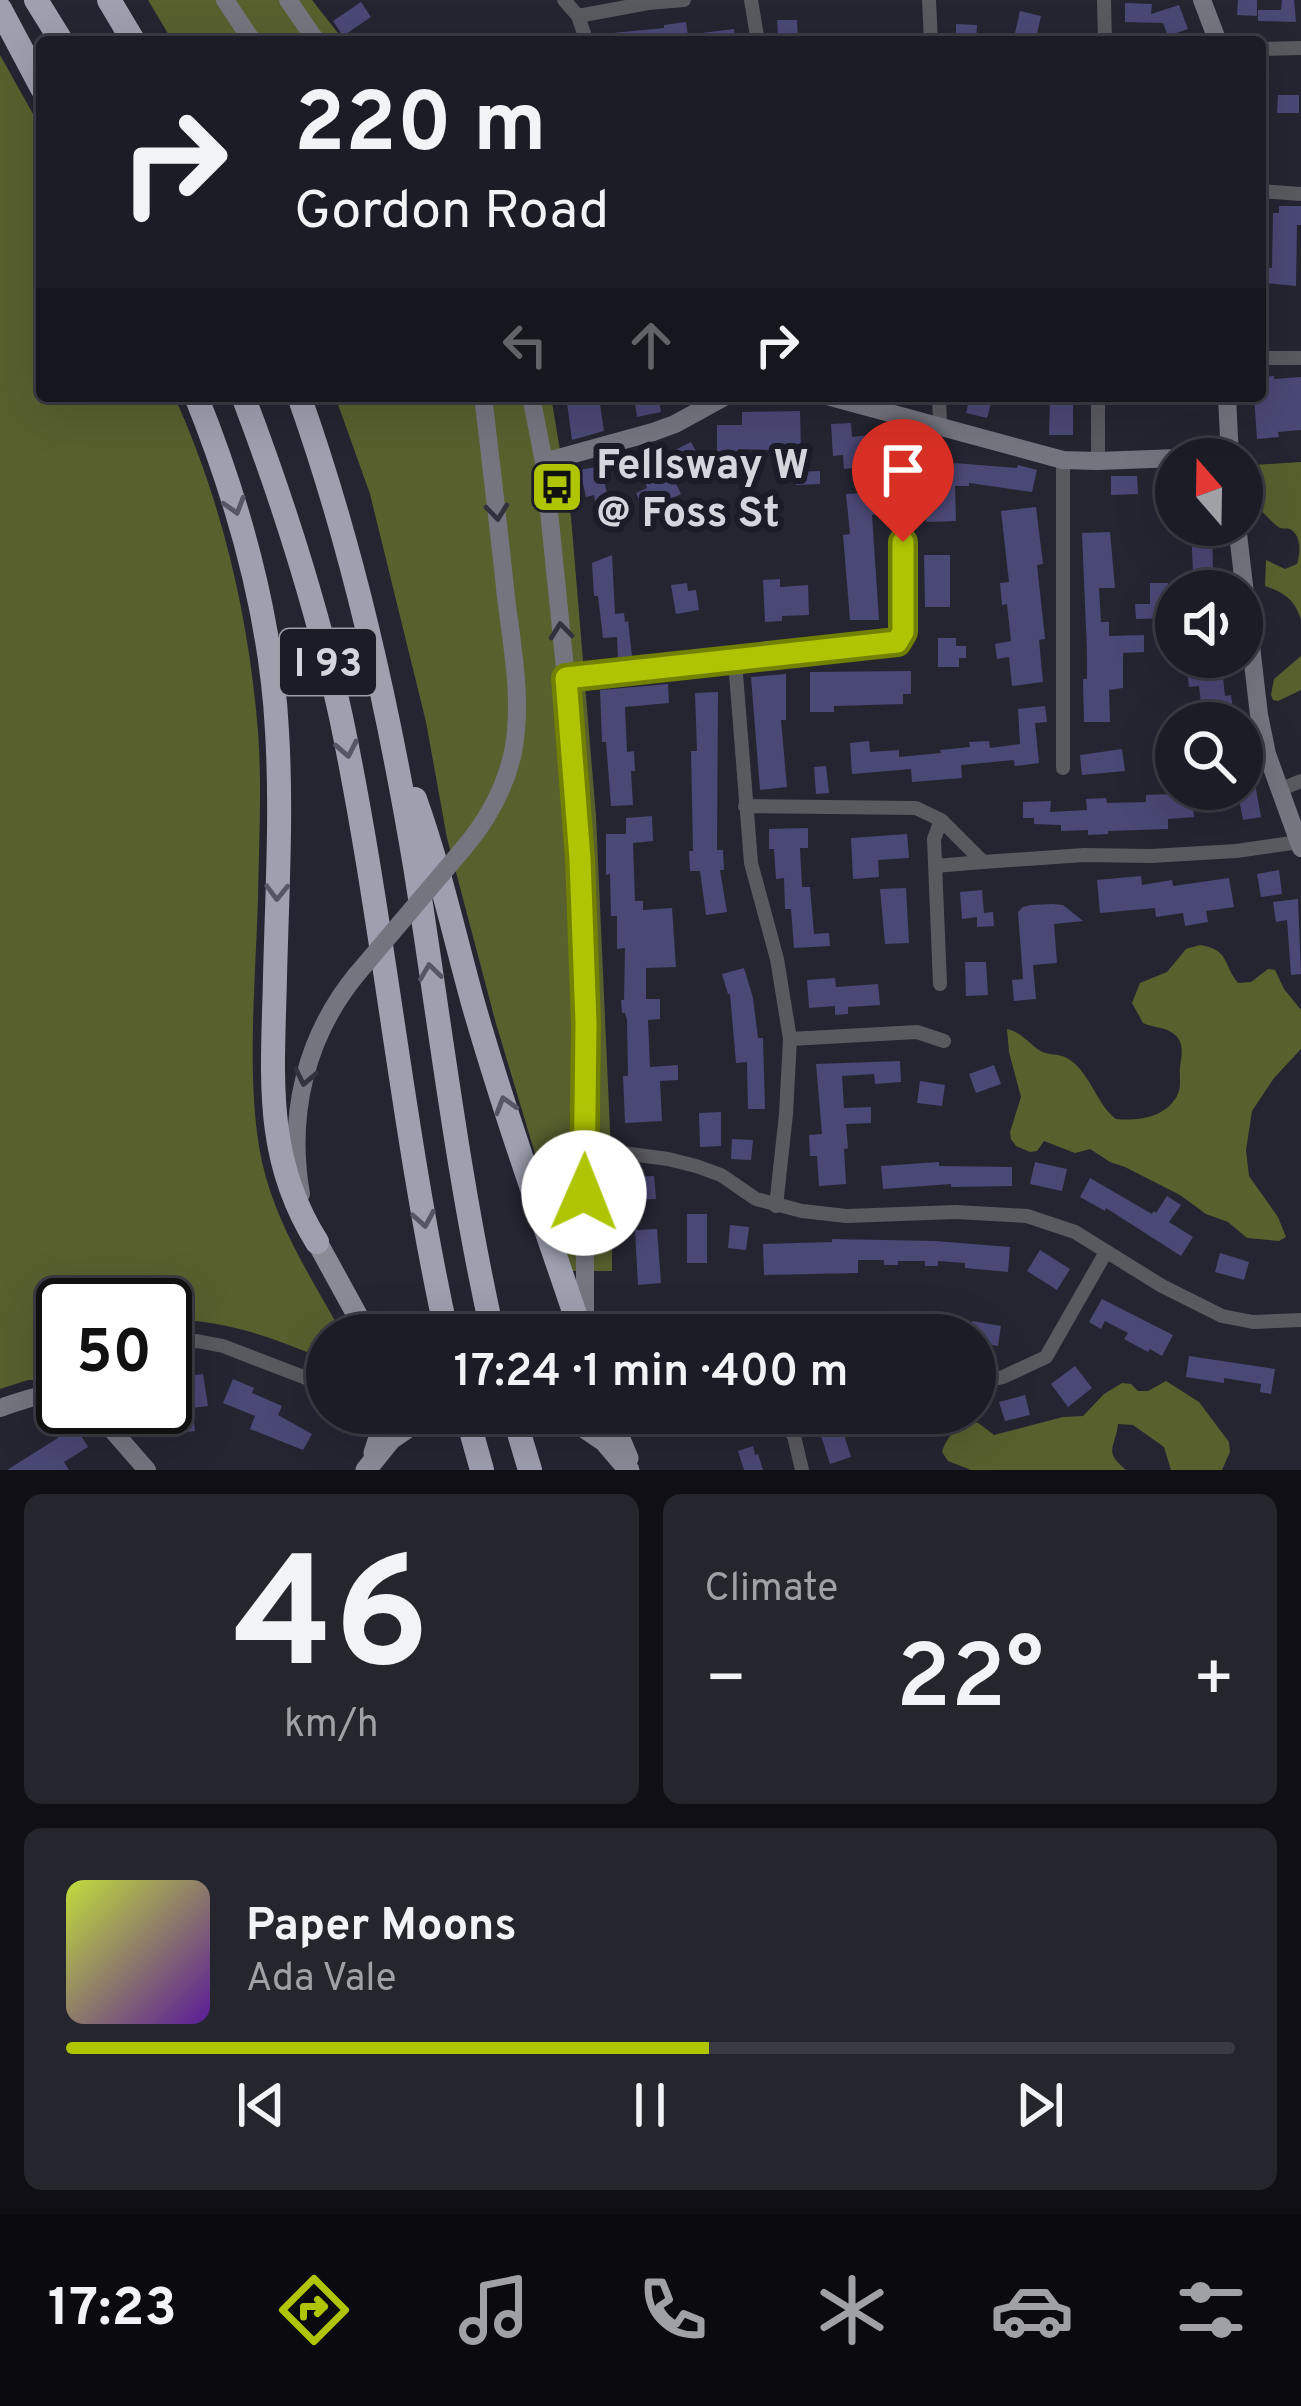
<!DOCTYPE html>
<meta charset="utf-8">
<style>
:root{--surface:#1c1c26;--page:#25252e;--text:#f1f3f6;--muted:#a0a1a7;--line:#3a3a43;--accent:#afc504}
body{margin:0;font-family:Overpass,sans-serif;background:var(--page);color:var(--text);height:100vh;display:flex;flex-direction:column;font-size:45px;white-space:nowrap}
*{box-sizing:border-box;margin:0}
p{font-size:39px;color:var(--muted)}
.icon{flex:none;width:66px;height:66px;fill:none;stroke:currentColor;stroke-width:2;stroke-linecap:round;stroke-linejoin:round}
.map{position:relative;height:1470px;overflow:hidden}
.sheet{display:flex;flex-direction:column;gap:24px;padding:24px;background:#0f0f15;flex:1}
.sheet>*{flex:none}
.banner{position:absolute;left:36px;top:36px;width:1230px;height:366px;border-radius:12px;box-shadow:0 12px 48px #0002,0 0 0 3px var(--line);background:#1c1c26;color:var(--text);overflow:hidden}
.needle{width:78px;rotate:340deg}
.controls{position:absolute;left:1155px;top:438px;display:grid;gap:24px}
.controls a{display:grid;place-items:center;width:108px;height:108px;border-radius:50%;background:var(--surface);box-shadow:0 12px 48px #0002,0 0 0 3px var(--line);font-size:60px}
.speed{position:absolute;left:36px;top:1278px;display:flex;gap:24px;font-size:60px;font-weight:700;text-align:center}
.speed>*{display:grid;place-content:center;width:156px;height:156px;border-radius:50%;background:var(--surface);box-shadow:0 12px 48px #0002,0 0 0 3px var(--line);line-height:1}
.speed .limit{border:6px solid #111;border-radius:18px;background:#fff;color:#111}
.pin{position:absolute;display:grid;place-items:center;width:102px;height:102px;color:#fff;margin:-123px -51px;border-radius:50% 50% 50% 0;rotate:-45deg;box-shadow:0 0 12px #0007}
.pin .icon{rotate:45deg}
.me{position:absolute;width:132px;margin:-66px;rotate:1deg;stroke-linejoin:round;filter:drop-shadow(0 0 9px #0008)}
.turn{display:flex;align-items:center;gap:42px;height:252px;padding:0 60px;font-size:54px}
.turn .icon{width:156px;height:156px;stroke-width:2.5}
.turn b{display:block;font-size:84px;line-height:102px}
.lanes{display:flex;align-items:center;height:114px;padding:0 60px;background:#0003;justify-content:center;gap:60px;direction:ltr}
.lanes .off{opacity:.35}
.big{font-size:90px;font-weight:600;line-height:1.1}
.sheet .tile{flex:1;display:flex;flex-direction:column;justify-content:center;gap:18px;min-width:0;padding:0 42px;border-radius:18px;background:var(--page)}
.sheet .dial{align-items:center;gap:0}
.dial b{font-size:156px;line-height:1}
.song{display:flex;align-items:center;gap:36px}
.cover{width:144px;height:144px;border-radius:18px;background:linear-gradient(135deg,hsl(70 70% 55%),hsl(270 70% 35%))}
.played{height:12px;border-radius:6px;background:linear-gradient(90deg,var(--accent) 55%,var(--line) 55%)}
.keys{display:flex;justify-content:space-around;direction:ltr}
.heat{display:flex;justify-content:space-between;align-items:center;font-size:66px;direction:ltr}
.sheet .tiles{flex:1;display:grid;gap:24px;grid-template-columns:1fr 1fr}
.tile:last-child{grid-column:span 2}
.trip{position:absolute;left:306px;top:1314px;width:690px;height:120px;border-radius:60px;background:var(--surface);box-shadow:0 12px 48px #0002,0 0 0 3px var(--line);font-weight:600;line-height:120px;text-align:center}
.menu{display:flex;height:192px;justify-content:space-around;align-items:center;background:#0b0b0f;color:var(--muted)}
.menu .icon{width:84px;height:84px}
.menu .on{color:var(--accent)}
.menu b{font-size:54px;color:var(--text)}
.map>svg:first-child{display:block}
.forest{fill:#58602e}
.building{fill:#4a4875}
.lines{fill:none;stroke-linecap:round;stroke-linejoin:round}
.street{stroke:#595960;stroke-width:14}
.secondary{stroke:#757580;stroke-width:18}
.primary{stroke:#8b8b98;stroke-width:21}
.highway{stroke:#9e9faf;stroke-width:24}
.secondary-bridge{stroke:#757580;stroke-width:18}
.oneway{stroke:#565765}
.oneway2{stroke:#32323e}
.route-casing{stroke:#728003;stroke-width:30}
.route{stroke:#afc504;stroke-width:21}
.labels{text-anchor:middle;stroke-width:12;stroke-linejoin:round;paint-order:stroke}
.shield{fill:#1c1c28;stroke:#9e9ea7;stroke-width:3}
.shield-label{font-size:39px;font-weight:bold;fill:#d5d5de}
.poi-label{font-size:42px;font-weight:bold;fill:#d5d5de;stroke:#1c1c28;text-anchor:start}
</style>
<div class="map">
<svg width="1301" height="1470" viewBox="0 0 1301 1470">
<rect width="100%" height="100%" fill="#252532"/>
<!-- forest -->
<path class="forest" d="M148,0H312L345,42H173Z
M0,55L42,130V396H174C222,501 249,617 258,732C262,786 259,842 258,897C256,978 245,1083 262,1162C276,1225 312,1279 343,1335H327V1360C268,1336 230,1321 165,1319V1305H63V1379L28,1380L0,1389Z
M335,396H551L571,517L596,816L612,1175V1271H570L495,1020L447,838L426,722L370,494Z
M1301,462V620C1295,600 1285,593 1265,586L1266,560L1285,569L1297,564C1301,552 1301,535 1290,529C1287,528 1283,529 1280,528C1272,524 1266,513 1257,508L1252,494L1254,465Z
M1301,656V690L1278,701L1273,700L1271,695L1274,679Z
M1200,945C1230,950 1222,963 1238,983L1251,982L1268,969L1275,970L1284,989L1301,1010V1049L1274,1078L1252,1111L1246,1150L1249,1176L1278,1217L1286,1237L1279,1241L1247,1238L1228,1222L1206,1214L1180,1195L1125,1167L1110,1162L1090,1149L1075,1153L1044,1141L1037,1151L1030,1152L1016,1146L1011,1139L1010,1132L1021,1097L1009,1052L1007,1029C1021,1032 1027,1042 1039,1050C1047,1056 1058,1053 1067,1058C1090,1071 1096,1104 1116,1119C1137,1121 1165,1118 1177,1096C1182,1086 1179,1077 1180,1067C1182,1054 1185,1040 1171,1032C1163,1027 1151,1027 1143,1023L1132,1003L1140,983L1167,972L1186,949Z
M1166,1381L1199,1402L1229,1442L1230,1452L1222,1470H1171L1164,1447L1133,1425L1118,1424C1115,1449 1103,1451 1126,1470H971L948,1461L942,1452C946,1438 961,1417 978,1423C980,1424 993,1434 994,1435L1063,1417L1083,1416L1104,1394L1122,1383L1131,1384L1138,1391H1148Z"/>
<!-- building -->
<path class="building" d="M1238,0H1257V16L1237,15Z
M1282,0H1294L1296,22L1258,21V10H1281Z
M361,2L371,17L343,36L333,21Z
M1125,3L1152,4L1151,14L1179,5L1188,29L1168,36L1163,23L1125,22Z
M1020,11L1041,16L1035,42H1013Z
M777,20H797L798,42H782V34H778Z
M686,22L689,42H613V33L664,28V25Z
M956,24L977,25L976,42H956Z
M734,29L735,42H694V34Z
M1278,95H1299V113H1277Z
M1279,206H1301V225H1297L1296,286L1264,283L1265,267L1272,268L1273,213H1279Z
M1274,376V379L1301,377V430L1278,432L1279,437L1257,439L1254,396H1260V377Z
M634,396H658L661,412L637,417Z
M970,396H993L987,418L966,413Z
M599,398L604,431L572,440L567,403Z
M1050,402L1073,403V435H1049Z
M800,411L801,451L738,449V461L717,462V425H742V412Z
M851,423L852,437L879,434L882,468L875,469L879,514L872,515L879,620H850L843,535L850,534L846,494L863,493L861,467L844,469L843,455L833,456L831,424Z
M691,442L703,464L683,474L671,452Z
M954,463L1017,468L1018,465L1037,470L1032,492L969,483V486H955L956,521L926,522V480H917L916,468H954Z
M601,466L608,498L595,501L594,495L586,497L580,470Z
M670,471L681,494L645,511L636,493L647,488L645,482Z
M820,471V484L796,485V472Z
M1111,476H1137L1138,494L1111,495Z
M1161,479H1176V500L1162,501Z
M1036,507L1043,564L1037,565L1045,639L1039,640L1043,682L1012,686L1009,657L997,659L995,644L1011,641L1007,604L1002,605L1000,583L1009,582L1001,511Z
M1191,525H1212L1213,573L1193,574Z
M1110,532L1115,588H1099L1101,622H1109V636L1144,635V652L1123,653V688L1109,690L1110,722H1084L1083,679H1087V652L1082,533Z
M612,555L615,614L624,613L625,622L628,621L632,656L618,658L617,637L603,638L598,596H594L592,563Z
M924,555H950V607H925Z
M780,579V587L808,585L809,615L782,616V621L765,622L763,580Z
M687,583L688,591L696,590L699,610L676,614L671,585Z
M1150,583H1168L1169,618L1136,619L1135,604H1150Z
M938,638H956V646H966V658H959V667H938Z
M1221,659L1225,696L1231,695L1234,717L1203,721L1199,686L1189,687L1186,663Z
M911,671V694H903V704L834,706V712H810V672Z
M786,674V720H781L787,787L760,790L751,677Z
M668,684L669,703L625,707L627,752L634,751L635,771H631L633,805L611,806L606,742H602L600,690Z
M718,692L717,850H723L724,870H720L727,912L706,915L700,871H690L689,851H693L691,751H697L695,693Z
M1045,706L1047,722L1035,723L1039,763L1015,766L1014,760L961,765L962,778L912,782L911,769L852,774L850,743L869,741L870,752L899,750V757L941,753L940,750L970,747L969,742L989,741L990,748L1020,744L1018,709Z
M1122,749L1125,771L1082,775L1080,755Z
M1242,751H1248L1252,771H1256L1255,784L1261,817L1243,820L1237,789H1242Z
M826,766L829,793L816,794L814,767Z
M1174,789H1198L1200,807L1193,808L1194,817L1168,819V829L1108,831V834L1088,835V830L1061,831V825L1034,824V818H1023V802L1051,801L1050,812L1087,810L1086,799L1106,798L1107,803L1146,802V795L1174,794Z
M652,816L653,841L633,843L635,901H643V910L672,908L676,967L646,968V999H660V1019L648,1020L650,1067L678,1065V1080L660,1081L662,1121L625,1123L623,1076H628L627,1020L625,1013H622L621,1000H624L625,948L617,949V916H611L610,874L606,875V834H626V818Z
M808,828V848H800L802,887H810L814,934L829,933L830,946L794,948L791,909H785L784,878L776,879L774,849H769V829Z
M907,834L909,858L878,860L879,877L853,879L851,838Z
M1279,870L1282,894L1261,897L1257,874Z
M1141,876L1142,885L1172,880L1173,886L1229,878L1234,907L1206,911L1208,922L1185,926L1183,913L1156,917L1155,908L1100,913L1097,880Z
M906,888L909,943L885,944L880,889Z
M982,890L984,913L993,912L994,926L977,927V917L962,919L960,892Z
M1298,899L1301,974L1291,975L1287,920L1276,922L1273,902Z
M1052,904L1063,905L1083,921L1054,924L1057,963L1033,965L1036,999L1014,1001L1012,980L1023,979L1018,912L1023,907L1031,905Z
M965,962H986L988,995L966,996Z
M744,968L753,998L758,1038H763L765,1109H748L747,1062L736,1063L730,994H728L722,974Z
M835,978L836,987L878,984L880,1005L848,1007V1014L835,1015V1006L809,1008L807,980Z
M900,1061L901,1082L875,1084L874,1074L842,1076L844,1108L871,1107V1123L846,1124L848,1148L844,1149L846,1184L819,1186L817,1156H810L809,1135L822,1134L816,1064Z
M994,1065L1001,1084L976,1093L969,1074Z
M920,1081L945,1085L942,1106L917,1103Z
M721,1112V1146L700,1147L699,1113Z
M732,1139L753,1140L751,1160L731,1159Z
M939,1162V1166L1012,1167V1186L951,1187V1184L883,1189L881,1166Z
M1035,1162L1067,1169L1062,1191L1030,1184Z
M654,1176L656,1199L633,1200L632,1177Z
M1090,1178L1152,1214L1154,1211L1156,1213L1167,1196L1181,1205L1169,1222L1193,1237L1181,1256L1106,1208L1105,1211L1080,1197Z
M687,1214H707V1263H687Z
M730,1225L749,1227L746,1250L728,1248Z
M657,1229L661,1283L638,1285L635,1230Z
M832,1239L935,1241L1010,1247L1008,1272L965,1268V1263L938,1261V1266H925V1261H898V1265H884V1260H858V1273L764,1275L763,1244L832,1242Z
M1040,1250L1070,1269L1057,1290L1027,1271Z
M1220,1253L1249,1262L1244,1280L1215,1272Z
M1102,1299L1173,1335L1162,1356L1150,1349L1148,1352L1124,1339L1128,1333L1105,1321L1101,1329L1089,1322Z
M629,1312H654V1335H633V1330H629Z
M972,1321L1001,1326L998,1346L975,1342V1335H969Z
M1189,1356L1275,1369L1271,1394L1260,1392L1261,1384L1224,1378V1383L1186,1377Z
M1075,1366L1092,1388L1068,1407L1051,1384Z
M203,1374L208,1406L192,1408L195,1431L169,1434L168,1410L165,1411V1379Z
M233,1379L254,1388L252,1393L282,1406L278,1415L312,1434L303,1450L250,1429L255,1416L223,1403Z
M1025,1395L1030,1415L1005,1421L999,1402Z
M690,1413H715L716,1432L690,1433Z
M900,1413H946L927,1436Z
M839,1419L851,1457L830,1464L818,1426Z
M74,1424L88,1447L64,1462L69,1470H7L58,1438L56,1435Z
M753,1446L755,1455L758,1454L763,1470H744L738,1451Z"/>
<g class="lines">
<!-- street -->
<path class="street" d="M564,0L578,16L648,3L684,0
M751,0L758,42
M929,0L931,42
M1104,0L1105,42
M578,16L587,42
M1260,49L1301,48
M1260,191L1301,194
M1260,358H1301
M939,396L940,425
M1098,396V461
M1063,460V768
M735,661L751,863L777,959L790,1039L786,1114L776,1206
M566,678L888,645L900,641L903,632L904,415
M1279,790L1301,781
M745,806L916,808L941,820L983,862L1084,855L1151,856L1236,851L1299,842
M935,866L983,862
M940,984L934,839L941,820
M790,1039L917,1032L944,1041
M585,1148L668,1159L696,1166L721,1175L756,1199L802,1211L846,1216L956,1212L1027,1216L1075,1232L1162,1286L1222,1316L1253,1322L1301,1320
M165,1344L197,1341L223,1346L327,1386
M975,1383L1003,1377L1046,1357L1106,1252
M777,1413L794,1436L802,1470"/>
<!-- secondary -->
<path class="secondary" d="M225,0L253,42
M288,0L317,42
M1202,0L1218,42
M531,396L544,462L566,678L580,859L585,1023V1324
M827,396L1063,460L1098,461L1230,456
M1227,396L1230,459
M544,462L653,432L675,424L726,396
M1237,525L1259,715L1267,754L1301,848
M463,849C487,821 505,789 513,752C523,701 512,647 506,597C499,530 491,463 483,396
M301,1194C287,1114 306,1036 357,974
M92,1407L147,1470
M0,1408C20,1401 42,1392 63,1396"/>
<!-- primary -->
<path class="primary" d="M317,1242L368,1335
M563,1413L604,1441L629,1470
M609,1413L628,1458
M374,1453L387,1413
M366,1470L391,1439L429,1413"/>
<!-- highway -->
<path class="highway" d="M36,0L62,42
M109,0L134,42
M0,9L42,88
M196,396C239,503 271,615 277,731C282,813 277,895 275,977C273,1074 263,1156 317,1242
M243,396C283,501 317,607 341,717C384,922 402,1131 447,1335
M299,396C353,548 388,706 415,866C440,1023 458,1180 493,1335
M415,799C439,866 454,934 473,1003C505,1115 545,1225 582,1335
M466,1413L482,1470
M513,1413L530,1470"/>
<!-- secondary-bridge -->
<path class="secondary-bridge" d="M357,974L463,849"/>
</g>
<!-- one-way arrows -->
<defs><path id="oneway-chevron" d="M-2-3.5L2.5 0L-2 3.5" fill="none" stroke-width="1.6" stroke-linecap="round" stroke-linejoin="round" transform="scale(3)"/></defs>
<g class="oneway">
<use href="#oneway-chevron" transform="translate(235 506) rotate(73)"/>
<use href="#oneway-chevron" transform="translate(347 749) rotate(79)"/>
<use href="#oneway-chevron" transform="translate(277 892) rotate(91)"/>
<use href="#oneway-chevron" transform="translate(430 972) rotate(-98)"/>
<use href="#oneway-chevron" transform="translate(505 1105) rotate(-107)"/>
<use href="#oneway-chevron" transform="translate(424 1219) rotate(80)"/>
</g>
<g class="oneway2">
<use href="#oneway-chevron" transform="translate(497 512) rotate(84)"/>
<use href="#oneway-chevron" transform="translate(561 631) rotate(-96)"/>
<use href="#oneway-chevron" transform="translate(305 1077) rotate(102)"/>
</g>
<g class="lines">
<!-- route casing -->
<g class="route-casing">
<path id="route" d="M584,1193L586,1023L580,859L566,678L897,642L903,632V542"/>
</g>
<!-- route -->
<use href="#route" class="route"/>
</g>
<!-- icons -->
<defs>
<g id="bus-square" transform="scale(2.7)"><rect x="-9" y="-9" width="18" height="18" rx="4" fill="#afc504" stroke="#1c1c28"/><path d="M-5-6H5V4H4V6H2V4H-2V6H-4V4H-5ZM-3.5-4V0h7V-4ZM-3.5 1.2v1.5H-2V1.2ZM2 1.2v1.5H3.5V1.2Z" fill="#111"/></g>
</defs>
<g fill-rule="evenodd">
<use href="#bus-square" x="557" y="487"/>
</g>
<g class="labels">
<!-- shield labels -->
<rect class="shield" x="280" y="629" width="96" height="66" rx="9"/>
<g class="shield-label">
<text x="328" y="676">I 93</text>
</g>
<!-- poi labels -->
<g class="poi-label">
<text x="596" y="478">Fellsway W<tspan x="596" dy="48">@ Foss St</tspan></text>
</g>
</g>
</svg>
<div class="controls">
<a><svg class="needle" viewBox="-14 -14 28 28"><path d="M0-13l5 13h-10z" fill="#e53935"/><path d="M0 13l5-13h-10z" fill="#a0a1a7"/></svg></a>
<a><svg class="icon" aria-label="sound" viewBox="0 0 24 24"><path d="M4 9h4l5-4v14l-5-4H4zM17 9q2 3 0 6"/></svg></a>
<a><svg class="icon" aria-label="search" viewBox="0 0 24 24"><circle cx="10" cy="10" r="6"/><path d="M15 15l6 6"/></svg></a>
</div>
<div class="speed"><div class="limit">50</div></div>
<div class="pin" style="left:903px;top:542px;background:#d93025"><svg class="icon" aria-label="arrive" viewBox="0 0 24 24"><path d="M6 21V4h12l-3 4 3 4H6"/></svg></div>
<svg class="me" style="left:584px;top:1193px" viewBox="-20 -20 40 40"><circle r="19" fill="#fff"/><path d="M0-13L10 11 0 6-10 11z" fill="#afc504"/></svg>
<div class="trip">17:24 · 1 min · 400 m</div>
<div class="banner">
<div class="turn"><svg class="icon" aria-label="right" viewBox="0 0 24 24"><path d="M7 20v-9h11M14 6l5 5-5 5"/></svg><div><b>220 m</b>Gordon Road</div></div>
<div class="lanes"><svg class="icon off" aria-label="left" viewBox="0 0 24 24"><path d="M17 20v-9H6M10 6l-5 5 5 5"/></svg><svg class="icon off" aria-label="ahead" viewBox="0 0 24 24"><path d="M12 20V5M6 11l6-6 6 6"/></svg><svg class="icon" aria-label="right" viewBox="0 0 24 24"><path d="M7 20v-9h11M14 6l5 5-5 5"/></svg></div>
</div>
</div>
<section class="sheet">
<div class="tiles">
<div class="tile dial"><b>46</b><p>km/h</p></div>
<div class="tile"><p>Climate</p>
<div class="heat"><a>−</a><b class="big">22°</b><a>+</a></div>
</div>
<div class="tile">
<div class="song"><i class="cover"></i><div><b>Paper Moons</b><p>Ada Vale</p></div></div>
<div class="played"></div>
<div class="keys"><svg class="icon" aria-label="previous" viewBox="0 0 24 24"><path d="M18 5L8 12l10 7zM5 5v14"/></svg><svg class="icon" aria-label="pause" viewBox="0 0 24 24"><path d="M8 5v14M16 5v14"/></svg><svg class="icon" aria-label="next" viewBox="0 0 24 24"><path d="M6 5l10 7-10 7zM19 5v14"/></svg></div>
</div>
</div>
</section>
<nav class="menu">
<b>17:23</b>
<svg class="icon on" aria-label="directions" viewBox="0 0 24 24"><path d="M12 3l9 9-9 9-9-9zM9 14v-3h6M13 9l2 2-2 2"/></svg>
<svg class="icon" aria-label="music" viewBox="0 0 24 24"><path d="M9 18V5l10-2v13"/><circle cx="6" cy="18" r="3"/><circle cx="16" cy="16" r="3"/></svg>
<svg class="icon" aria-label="phone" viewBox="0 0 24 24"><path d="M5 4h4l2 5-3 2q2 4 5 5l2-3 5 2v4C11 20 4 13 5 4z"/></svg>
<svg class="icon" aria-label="climate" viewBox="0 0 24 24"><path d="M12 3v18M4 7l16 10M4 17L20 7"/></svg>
<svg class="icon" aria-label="car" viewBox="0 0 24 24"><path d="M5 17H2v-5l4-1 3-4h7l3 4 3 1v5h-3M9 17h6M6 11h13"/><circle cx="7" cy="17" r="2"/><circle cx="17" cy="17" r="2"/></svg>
<svg class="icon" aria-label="filters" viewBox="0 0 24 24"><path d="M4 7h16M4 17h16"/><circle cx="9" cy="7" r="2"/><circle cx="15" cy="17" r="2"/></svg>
</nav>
